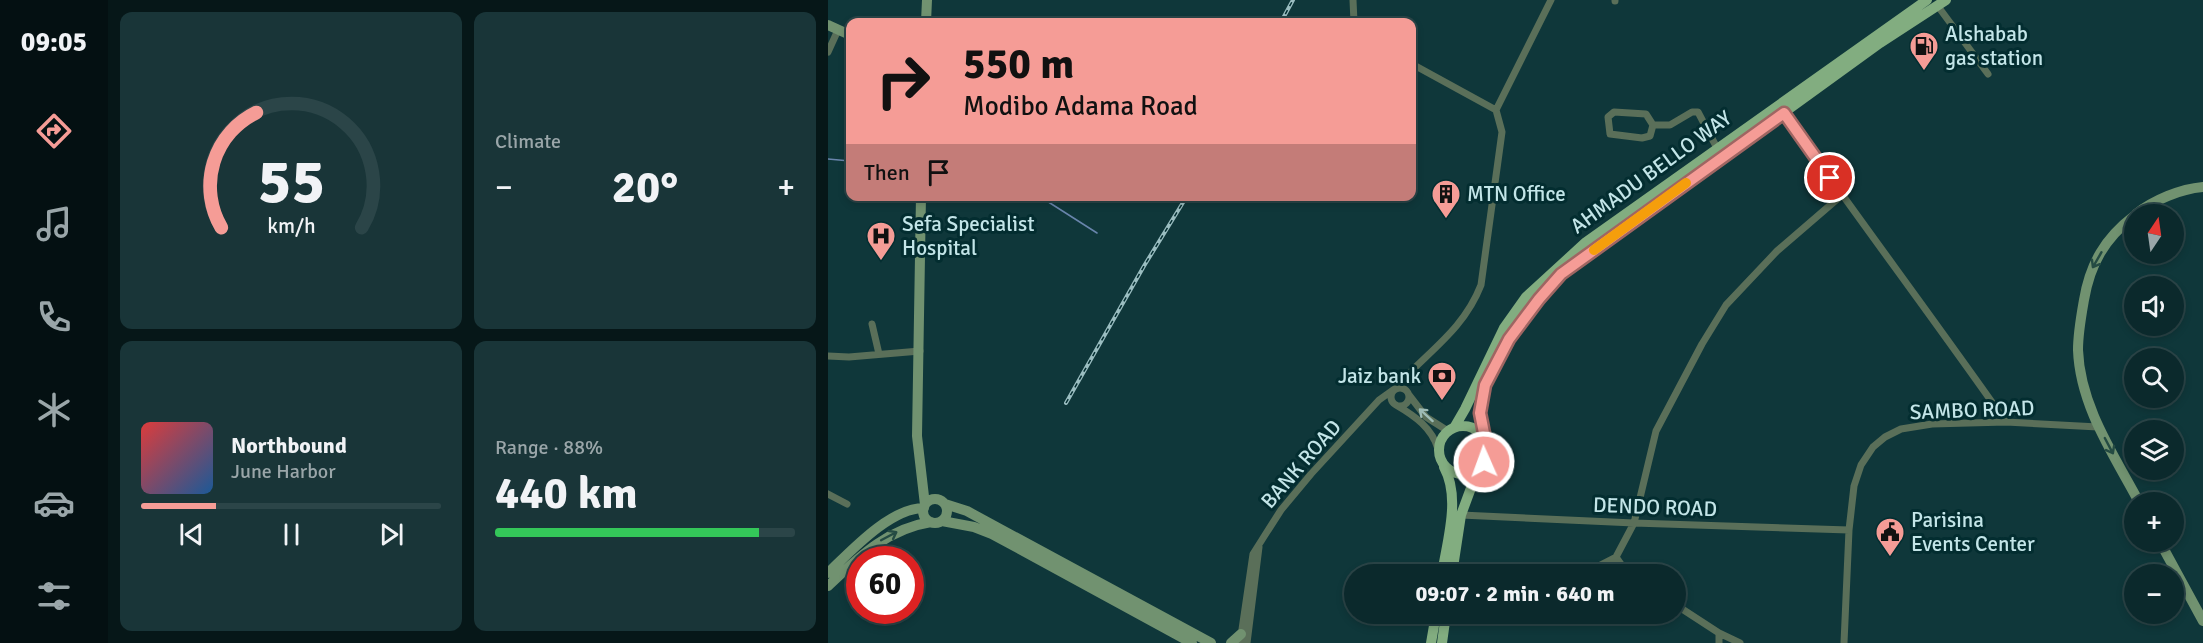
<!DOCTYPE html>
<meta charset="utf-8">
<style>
:root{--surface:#0b292c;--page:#193538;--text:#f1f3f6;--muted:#9aa6a9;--line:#2b4548;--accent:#f59c96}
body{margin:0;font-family:Signika,sans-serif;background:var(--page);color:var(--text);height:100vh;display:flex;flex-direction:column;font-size:22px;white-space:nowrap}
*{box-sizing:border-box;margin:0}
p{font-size:20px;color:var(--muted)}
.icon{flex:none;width:33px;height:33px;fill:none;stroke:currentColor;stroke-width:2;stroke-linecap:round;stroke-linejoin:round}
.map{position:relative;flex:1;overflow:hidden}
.details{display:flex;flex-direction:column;gap:12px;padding:12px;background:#061718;width:720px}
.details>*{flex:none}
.guide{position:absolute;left:18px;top:18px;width:570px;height:183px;border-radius:12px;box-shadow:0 3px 9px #0003,0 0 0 2px var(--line);background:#f59c96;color:#111;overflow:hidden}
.needle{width:39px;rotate:13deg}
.tools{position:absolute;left:1296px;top:204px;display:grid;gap:12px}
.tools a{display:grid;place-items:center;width:60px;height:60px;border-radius:50%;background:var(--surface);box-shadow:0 3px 9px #0003,0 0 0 2px var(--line);font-size:30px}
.speed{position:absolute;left:18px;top:546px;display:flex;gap:12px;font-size:30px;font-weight:700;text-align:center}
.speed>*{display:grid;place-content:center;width:78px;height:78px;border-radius:50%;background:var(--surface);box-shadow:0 3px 9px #0003,0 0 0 2px var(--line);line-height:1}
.speed .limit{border:9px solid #d22;background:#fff;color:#111}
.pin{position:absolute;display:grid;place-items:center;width:51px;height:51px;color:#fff;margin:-26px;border:3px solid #fff;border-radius:50%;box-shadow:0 2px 6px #0007}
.me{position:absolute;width:66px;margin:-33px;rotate:358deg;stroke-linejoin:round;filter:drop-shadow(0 0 4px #0008)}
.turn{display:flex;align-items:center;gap:21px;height:126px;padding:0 18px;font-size:27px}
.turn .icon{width:78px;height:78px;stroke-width:2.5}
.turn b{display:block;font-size:42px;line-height:51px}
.then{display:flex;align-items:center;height:57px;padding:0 18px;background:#0003;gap:12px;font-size:22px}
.big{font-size:45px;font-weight:700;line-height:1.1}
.details .widget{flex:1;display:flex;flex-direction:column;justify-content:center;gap:9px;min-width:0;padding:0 21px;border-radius:12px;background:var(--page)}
.details .dial{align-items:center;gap:0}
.dial svg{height:156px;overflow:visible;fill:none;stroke:var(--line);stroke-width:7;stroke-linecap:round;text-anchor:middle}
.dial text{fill:var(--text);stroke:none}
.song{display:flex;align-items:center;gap:18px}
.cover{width:72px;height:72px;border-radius:9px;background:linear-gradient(135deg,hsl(0 70% 55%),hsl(210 70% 35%))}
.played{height:6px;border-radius:3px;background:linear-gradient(90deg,var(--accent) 25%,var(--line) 25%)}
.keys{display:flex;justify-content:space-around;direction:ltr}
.heat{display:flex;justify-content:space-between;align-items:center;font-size:33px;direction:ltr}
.charge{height:9px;border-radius:4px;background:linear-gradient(90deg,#34c759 88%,var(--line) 0)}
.details .tiles{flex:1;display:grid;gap:12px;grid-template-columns:repeat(2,1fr)}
.trip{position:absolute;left:516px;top:564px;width:342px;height:60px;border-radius:30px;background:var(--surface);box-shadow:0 3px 9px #0003,0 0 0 2px var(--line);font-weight:700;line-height:60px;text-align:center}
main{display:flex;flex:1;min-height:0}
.dock{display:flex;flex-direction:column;width:108px;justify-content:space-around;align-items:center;background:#041012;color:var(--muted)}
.dock .icon{width:42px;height:42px}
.dock .selected{color:var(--accent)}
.dock b{font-size:27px;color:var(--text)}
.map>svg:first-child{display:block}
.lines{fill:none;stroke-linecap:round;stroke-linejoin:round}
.stream{stroke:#6985ac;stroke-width:1.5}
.street{stroke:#5a6f59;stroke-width:7}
.secondary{stroke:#719270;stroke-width:10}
.primary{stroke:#82ad80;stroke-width:10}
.rail-casing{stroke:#9abdc0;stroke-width:4}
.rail{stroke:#032d30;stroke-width:1.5;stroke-dasharray:4.5;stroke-linecap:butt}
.oneway{stroke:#244b43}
.oneway2{stroke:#9ebcb6}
.route-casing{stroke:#9f6562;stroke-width:15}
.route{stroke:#f59c96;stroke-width:10}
.slow{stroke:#f59e0b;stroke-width:10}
.labels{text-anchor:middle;stroke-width:6;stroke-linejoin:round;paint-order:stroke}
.poi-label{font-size:21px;fill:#c3e5e8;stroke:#032d30;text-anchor:start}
.street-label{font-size:21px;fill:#c3e5e8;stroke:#032d30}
</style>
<main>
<nav class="dock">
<b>09:05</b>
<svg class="icon selected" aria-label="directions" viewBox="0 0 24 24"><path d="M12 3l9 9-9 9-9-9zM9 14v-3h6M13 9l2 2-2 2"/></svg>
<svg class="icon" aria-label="music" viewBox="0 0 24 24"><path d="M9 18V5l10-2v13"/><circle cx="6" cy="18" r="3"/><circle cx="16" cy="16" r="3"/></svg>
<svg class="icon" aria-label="phone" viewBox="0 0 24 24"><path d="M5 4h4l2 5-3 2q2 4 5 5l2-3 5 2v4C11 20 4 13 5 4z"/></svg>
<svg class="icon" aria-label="climate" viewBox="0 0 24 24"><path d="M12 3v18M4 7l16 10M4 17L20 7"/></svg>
<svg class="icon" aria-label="car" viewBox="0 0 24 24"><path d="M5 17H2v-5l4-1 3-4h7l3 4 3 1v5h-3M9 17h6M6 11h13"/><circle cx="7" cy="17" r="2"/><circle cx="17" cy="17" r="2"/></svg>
<svg class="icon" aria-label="filters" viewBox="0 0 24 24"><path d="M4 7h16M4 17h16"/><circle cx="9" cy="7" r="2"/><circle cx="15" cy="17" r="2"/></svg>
</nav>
<section class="details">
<div class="tiles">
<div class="widget dial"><svg viewBox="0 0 100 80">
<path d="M14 69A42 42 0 1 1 86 69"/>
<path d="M14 69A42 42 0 0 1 32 10" stroke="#f59c96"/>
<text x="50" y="56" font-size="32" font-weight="700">55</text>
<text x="50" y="72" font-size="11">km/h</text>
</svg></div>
<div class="widget"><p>Climate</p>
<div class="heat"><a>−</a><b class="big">20°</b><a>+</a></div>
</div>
<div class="widget">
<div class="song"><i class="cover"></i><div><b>Northbound</b><p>June Harbor</p></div></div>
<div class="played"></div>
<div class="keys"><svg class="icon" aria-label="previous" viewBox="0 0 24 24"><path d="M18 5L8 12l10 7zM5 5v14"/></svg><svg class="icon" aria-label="pause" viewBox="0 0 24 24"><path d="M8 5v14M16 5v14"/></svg><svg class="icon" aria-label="next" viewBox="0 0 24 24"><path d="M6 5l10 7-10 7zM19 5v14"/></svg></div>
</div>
<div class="widget"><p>Range · 88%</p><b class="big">440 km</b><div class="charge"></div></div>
</div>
</section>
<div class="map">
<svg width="1375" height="643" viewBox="0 0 1375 643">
<rect width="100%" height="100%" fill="#0f373a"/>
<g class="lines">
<!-- stream -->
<path class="stream" d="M0,159L22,161
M211,196L269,233"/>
<!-- street -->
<path class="street" d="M525,0L526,22
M787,0V1
M1109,5L1160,74
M0,52L10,30
M668,110L723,0
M786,112L818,114L825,125L822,136L814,138L782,134L780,117Z
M956,113C1029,217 1105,318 1178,422
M825,125H842L864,112H870L889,148
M44,324L51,354
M0,356L21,357L92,351
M568,387C599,352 635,331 653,285L674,132L668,110L584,64
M563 397a9 9 0 1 1 18 0a9 9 0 1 1-18 0Z
M581,395L598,417L620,431
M568,405C587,416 604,428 610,449
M0,494L19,504
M633,515L806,523L1021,530
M755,574L788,557
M806,574L795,567L788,557L806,523L828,431L874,344L898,305L949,251L1014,195
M848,605L891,633L912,643
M412,643L425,554L437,535L453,510L483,474L551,400L565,390
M419,643L431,547
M891,643V633
M1016,643L1021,530L1026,486L1033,465L1045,447L1057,437L1073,429L1104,424L1178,422L1270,427"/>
<!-- secondary -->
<path class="secondary" d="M98,22L99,0
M0,25L22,35
M93,196L89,436L97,505
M1308,214C1326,200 1352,189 1375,187
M1306,216C1277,238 1262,264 1256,300C1253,317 1250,333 1250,350C1252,406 1286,455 1311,502
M95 511a12 12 0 1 1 24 0a12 12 0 1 1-24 0Z
M117,504L139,511L383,643
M114,521L146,527L164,534L364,643
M1332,542L1375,621
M0,573C23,551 62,508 96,508
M0,586C31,557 59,529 103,522
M403,643L413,634"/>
<!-- primary -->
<path class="primary" d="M611 450a24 24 0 1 1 48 0a24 24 0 1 1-48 0Z
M626,428L637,409L676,328L698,297L758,242L1099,0
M656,440L652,413L657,385L673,351L689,327L733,274L1052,43L1118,0
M614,574C619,541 633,498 616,467
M624,574L633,515L650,469
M603,643L608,614
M614,643L618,614"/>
<!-- rail casing -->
<g class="rail-casing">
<path id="rail" d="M453,22L465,0
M238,403L316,266L359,196"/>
</g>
<!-- rail -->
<use href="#rail" class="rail"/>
</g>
<!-- one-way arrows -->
<defs><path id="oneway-shaft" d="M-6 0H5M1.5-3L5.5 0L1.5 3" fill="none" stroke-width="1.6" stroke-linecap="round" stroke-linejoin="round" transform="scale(1.5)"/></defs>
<g class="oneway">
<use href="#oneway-shaft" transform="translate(1269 260) rotate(120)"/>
<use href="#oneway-shaft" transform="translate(1281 446) rotate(62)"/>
<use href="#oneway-shaft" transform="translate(61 536) rotate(-28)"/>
</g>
<use class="oneway2" href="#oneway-shaft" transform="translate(598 415) rotate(-138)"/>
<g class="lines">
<!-- route casing -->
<g class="route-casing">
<path id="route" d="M656,462L659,448L652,413L657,385L681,339L711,299L733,274L956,113L1002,178"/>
</g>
<!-- route -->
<use href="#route" class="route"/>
<!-- slow -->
<path class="slow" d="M766,250L858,183"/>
</g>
<!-- icons -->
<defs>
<g id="fuel-pin" transform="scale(1.5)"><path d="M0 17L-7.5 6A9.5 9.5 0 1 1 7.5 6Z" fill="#f59c96" stroke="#032d30"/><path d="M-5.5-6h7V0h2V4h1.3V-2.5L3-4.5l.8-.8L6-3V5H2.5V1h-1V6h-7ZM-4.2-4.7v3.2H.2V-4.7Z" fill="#111"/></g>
<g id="building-pin" transform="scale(1.5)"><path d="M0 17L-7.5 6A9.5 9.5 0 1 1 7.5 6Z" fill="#f59c96" stroke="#032d30"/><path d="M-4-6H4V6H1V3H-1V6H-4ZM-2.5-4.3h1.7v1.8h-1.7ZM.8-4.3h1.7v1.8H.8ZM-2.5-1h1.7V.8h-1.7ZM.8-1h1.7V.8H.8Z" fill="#111"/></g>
<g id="hospital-pin" transform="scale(1.5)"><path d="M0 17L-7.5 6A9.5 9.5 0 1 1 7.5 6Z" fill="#f59c96" stroke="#032d30"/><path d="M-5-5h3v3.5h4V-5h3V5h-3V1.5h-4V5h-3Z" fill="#111"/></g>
<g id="bank-pin" transform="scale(1.5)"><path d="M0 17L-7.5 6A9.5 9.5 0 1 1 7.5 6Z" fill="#f59c96" stroke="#032d30"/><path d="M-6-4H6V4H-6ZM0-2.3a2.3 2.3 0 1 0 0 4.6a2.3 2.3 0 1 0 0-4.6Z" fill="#111"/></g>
<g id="civic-pin" transform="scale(1.5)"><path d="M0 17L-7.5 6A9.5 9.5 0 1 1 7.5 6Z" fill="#f59c96" stroke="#032d30"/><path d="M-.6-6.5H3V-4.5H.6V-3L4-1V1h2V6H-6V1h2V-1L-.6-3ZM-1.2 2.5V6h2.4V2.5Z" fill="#111"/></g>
</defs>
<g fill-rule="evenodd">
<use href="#fuel-pin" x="1096" y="46"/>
<use href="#building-pin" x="618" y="194"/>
<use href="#hospital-pin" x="53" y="236"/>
<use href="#bank-pin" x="614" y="376"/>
<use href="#civic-pin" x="1062" y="532"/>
</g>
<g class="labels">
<!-- poi labels -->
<g class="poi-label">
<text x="1117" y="41">Alshabab<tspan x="1117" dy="24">gas station</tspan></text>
<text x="639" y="201">MTN Office</text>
<text x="74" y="231">Sefa Specialist<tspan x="74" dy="24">Hospital</tspan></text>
<text x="593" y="383" text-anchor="end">Jaiz bank</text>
<text x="1083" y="527">Parisina<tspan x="1083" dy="24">Events Center</tspan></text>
</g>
<!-- street labels -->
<g class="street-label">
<text transform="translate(823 172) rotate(-36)" y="7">AHMADU BELLO WAY</text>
<text transform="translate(1144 410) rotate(-2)" y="7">SAMBO ROAD</text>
<text transform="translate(473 464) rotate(-49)" y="7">BANK ROAD</text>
<text transform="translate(827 507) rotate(2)" y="7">DENDO ROAD</text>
</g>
</g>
</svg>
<div class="tools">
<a><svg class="needle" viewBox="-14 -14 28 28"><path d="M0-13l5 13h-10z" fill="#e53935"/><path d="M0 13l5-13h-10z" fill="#9aa6a9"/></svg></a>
<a><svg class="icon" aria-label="sound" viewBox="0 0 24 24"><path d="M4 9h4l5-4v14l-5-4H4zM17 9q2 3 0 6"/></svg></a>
<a><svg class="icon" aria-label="search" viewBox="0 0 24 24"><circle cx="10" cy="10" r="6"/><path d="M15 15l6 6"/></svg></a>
<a><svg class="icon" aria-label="layers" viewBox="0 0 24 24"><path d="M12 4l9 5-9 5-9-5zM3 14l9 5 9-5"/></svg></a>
<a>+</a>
<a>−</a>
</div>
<div class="speed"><div class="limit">60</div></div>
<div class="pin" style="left:1002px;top:178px;background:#d93025"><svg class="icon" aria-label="arrive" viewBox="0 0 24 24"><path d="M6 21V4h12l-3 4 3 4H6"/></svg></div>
<svg class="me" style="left:656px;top:462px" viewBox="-20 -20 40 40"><circle r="17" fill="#f59c96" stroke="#fff" stroke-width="3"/><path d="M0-11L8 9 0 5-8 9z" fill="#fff"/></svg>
<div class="trip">09:07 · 2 min · 640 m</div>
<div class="guide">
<div class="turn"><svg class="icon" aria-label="right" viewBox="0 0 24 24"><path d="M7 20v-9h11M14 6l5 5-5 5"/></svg><div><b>550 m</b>Modibo Adama Road</div></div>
<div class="then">Then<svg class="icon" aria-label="arrive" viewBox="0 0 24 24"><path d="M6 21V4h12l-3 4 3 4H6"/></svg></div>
</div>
</div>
</main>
